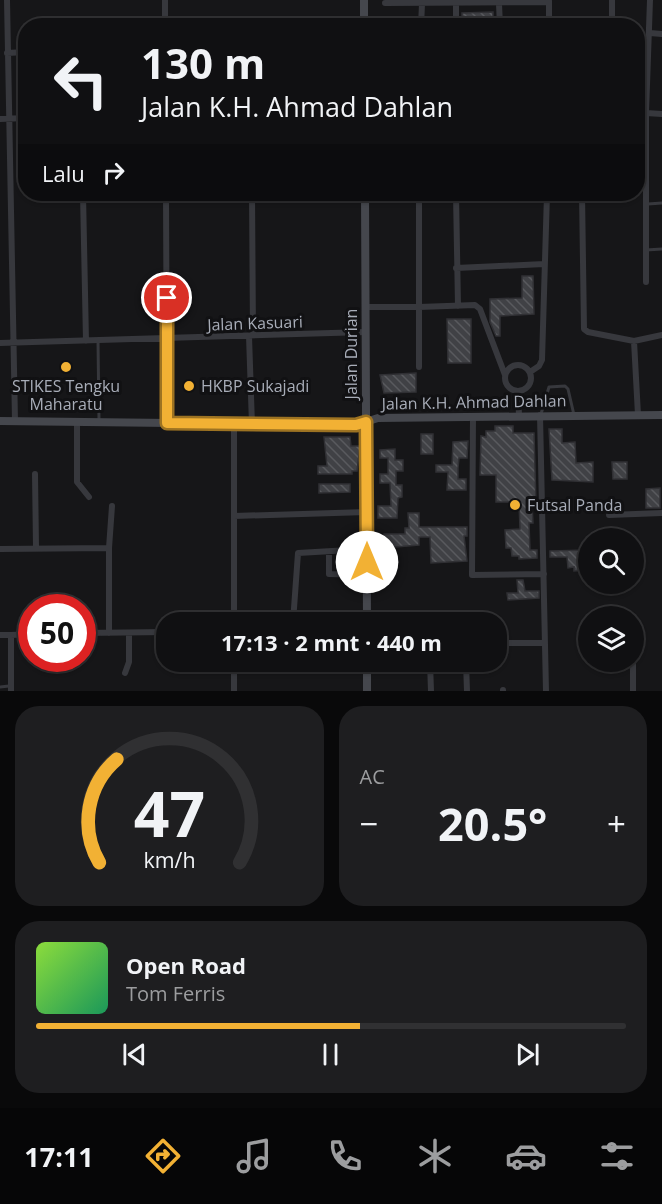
<!DOCTYPE html>
<html lang="id">
<meta charset="utf-8">
<style>
:root{--surface:#101012;--page:#1e1e20;--text:#f1f3f6;--muted:#9c9d9f;--line:#303032;--accent:#f2b134}
body{margin:0;font-family:"Open Sans",sans-serif;background:var(--page);color:var(--text);height:100vh;display:flex;flex-direction:column;font-size:22px;white-space:nowrap}
*{box-sizing:border-box;margin:0}
p{font-size:20px;color:var(--muted)}
.icon{flex:none;width:33px;height:33px;fill:none;stroke:currentColor;stroke-width:2;stroke-linecap:round;stroke-linejoin:round}
.map{position:relative;height:691px;overflow:hidden}
.details{display:flex;flex-direction:column;gap:15px;padding:15px;background:#09090a;flex:1}
.details>*{flex:none}
.hud{position:absolute;left:18px;top:18px;width:627px;height:183px;border-radius:24px;box-shadow:0 2px 4px #0004,0 0 0 2px var(--line);background:#101012;color:var(--text);overflow:hidden}
.fabs{position:absolute;left:578px;top:528px;display:grid;gap:12px}
.fabs a{display:grid;place-items:center;width:66px;height:66px;border-radius:50%;background:var(--surface);box-shadow:0 2px 4px #0004,0 0 0 2px var(--line);font-size:30px}
.speed{position:absolute;left:18px;top:594px;display:flex;gap:12px;font-size:30px;font-weight:700;text-align:center}
.speed>*{display:grid;place-content:center;width:78px;height:78px;border-radius:50%;background:var(--surface);box-shadow:0 2px 4px #0004,0 0 0 2px var(--line);line-height:1}
.speed .limit{border:9px solid #d22;background:#fff;color:#111}
.pin{position:absolute;display:grid;place-items:center;width:51px;height:51px;color:#fff;margin:-26px;border:3px solid #fff;border-radius:50%;box-shadow:0 2px 6px #0007}
.me{position:absolute;width:66px;margin:-33px;rotate:0deg;stroke-linejoin:round;filter:drop-shadow(0 0 4px #0008)}
.turn{display:flex;align-items:center;gap:21px;height:126px;padding:0 24px;font-size:27px}
.turn .icon{width:78px;height:78px;stroke-width:2.5}
.turn b{display:block;font-size:42px;line-height:51px}
.then{display:flex;align-items:center;height:57px;padding:0 24px;background:#0003;gap:12px;font-size:22px}
.big{font-size:45px;font-weight:700;line-height:1.1}
.details .card{flex:1;display:flex;flex-direction:column;justify-content:center;gap:9px;min-width:0;padding:0 21px;border-radius:24px;background:var(--page)}
.details .dial{align-items:center;gap:0}
.dial svg{height:156px;overflow:visible;fill:none;stroke:var(--line);stroke-width:7;stroke-linecap:round;text-anchor:middle}
.dial text{fill:var(--text);stroke:none}
.song{display:flex;align-items:center;gap:18px}
.cover{width:72px;height:72px;border-radius:9px;background:linear-gradient(135deg,hsl(90 70% 55%),hsl(150 70% 35%))}
.played{height:6px;border-radius:3px;background:linear-gradient(90deg,var(--accent) 55%,var(--line) 55%)}
.keys{display:flex;justify-content:space-around;direction:ltr}
.heat{display:flex;justify-content:space-between;align-items:center;font-size:33px;direction:ltr}
.details .tiles{flex:1;display:grid;gap:15px;grid-template-columns:1fr 1fr}
.card:last-child{grid-column:span 2}
.trip{position:absolute;left:156px;top:612px;width:351px;height:60px;border-radius:24px;background:var(--surface);box-shadow:0 2px 4px #0004,0 0 0 2px var(--line);font-weight:700;line-height:60px;text-align:center}
.dock{display:flex;height:96px;justify-content:space-around;align-items:center;background:#060607;color:var(--muted)}
.dock .icon{width:42px;height:42px}
.dock .current{color:var(--accent)}
.dock b{font-size:27px;color:var(--text)}
.map>svg:first-child{display:block}
.building{fill:url(#building-back-hatch);stroke:#303034;stroke-width:1.5}
.lines{fill:none;stroke-linecap:round;stroke-linejoin:round}
.service{stroke:#37383d;stroke-width:3}
.minor{stroke:#37383d;stroke-width:6}
.secondary{stroke:#45474d;stroke-width:8}
.route-casing{stroke:#9d7322;stroke-width:15}
.route{stroke:#f2b134;stroke-width:10}
.poi-dot{fill:#f2b134;stroke:#111113;stroke-width:2}
.labels{text-anchor:middle;stroke-width:6;stroke-linejoin:round;paint-order:stroke}
.street-label{font-size:16px;fill:#a8adb8;stroke:#111113}
.poi-label{font-size:16px;fill:#a8adb8;stroke:#111113;text-anchor:start}
</style>
<div class="map">
<svg width="662" height="691" viewBox="0 0 662 691">
<defs>
<pattern id="building-back-hatch" width="6" height="6" patternUnits="userSpaceOnUse" patternTransform="scale(1.5)"><rect width="6" height="6" fill="#404145"/><path d="M-1 5l2 2M0 0l6 6M5-1l2 2" fill="none" stroke="#595a5e"/></pattern>
</defs>
<rect width="100%" height="100%" fill="#161618"/>
<!-- building -->
<path class="building" d="M493,12V26H462V13Z
M522,276H533L534,314L500,316V336H496L490,322V299L522,298Z
M447,319H471V363H448Z
M416,373V392L384,393L380,375Z
M495,426H513V433H534L536,505H532L533,523H529L530,550H537V558L519,559V556H512L511,548H506L505,530L520,529L519,502H496V475H480L481,436L486,437V431H495Z
M549,429H562V443L575,442L576,463L593,462V482L552,480Z
M421,434H433V454H421Z
M324,437H350L351,446H360L357,471H352V474H318V466H327Z
M468,441L467,458H459L458,468V479H466V490H447L448,472H436V465H452L453,442Z
M395,449V460H403V471H396V485H402V497L398,498L397,518H378V506H391L390,483H380V474H388V458H380V450Z
M612,462H627V479H613Z
M319,484H350V492L319,493Z
M660,488V508H646V489Z
M408,513H419V527H467V536H464L467,561L431,563L430,537H419V545L384,548V534H405V528H409Z
M587,550V559H584L585,570L574,571V567L568,568L567,557H550V551Z
M517,580H523L525,591H539V598L508,600L507,593H518Z"/>
<g class="lines">
<!-- service -->
<path class="service" d="M648,204L662,203
M646,250L662,249
M98,341L99,420
M541,414L549,387L565,386L568,389L574,415
M0,687L9,686"/>
<!-- minor -->
<path class="minor" d="M7,0L15,421
M165,0V26
M549,1V26
M385,3L549,2
M499,4L500,26
M421,26L422,4
M456,26V4
M612,26V0
M650,33L662,34
M7,53L26,52
M646,113L662,114
M0,119L26,118
M83,194L86,341
M166,194L167,423
M252,194L253,335
M456,194L458,306
M582,194L584,329L588,332L634,341L662,335
M456,268L544,264
M646,282V113L650,0
M366,307H419V194
M249,336L252,425
M634,341L638,415
M0,343L366,332
M505 378a13 13 0 1 1 26 0a13 13 0 1 1-26 0Z
M419,367V307L475,305L480,309L505,375
M530,372L539,366L542,360L547,194
M518,392L519,415
M540,415L546,691
M473,416L472,575L544,574
M77,422V482L89,497
M35,474L36,547
M609,515L662,513
M234,516L367,512
M0,549L109,548
M329,555V574L367,575
M234,622V425
M293,622L298,553L367,549
M82,633L166,632
M109,633V548L112,506
M0,635H11V691
M11,635L32,634
M496,643H545
M430,662L431,691
M466,662L467,691
M633,662V691
M125,673L129,662V633
M234,691V662
M503,691V690"/>
<!-- secondary -->
<path class="secondary" d="M364,26V0
M365,194L367,622
M0,421L356,425L378,418L662,415
M367,662V691"/>
</g>
<g class="lines">
<!-- route casing -->
<g class="route-casing">
<path id="route" d="M167,298V423L356,425L366,422L367,562"/>
</g>
<!-- route -->
<use href="#route" class="route"/>
</g>
<!-- markers -->
<g class="poi-dot">
<circle cx="66" cy="367" r="6"/>
<circle cx="189" cy="386" r="6"/>
<circle cx="515" cy="505" r="6"/>
</g>
<g class="labels">
<!-- street labels -->
<g class="street-label">
<text transform="translate(255 323) rotate(-2)" y="6">Jalan Kasuari</text>
<text transform="translate(351 354) rotate(-90)" y="6">Jalan Durian</text>
<text transform="translate(474 402) rotate(-1)" y="6">Jalan K.H. Ahmad Dahlan</text>
</g>
<!-- poi labels -->
<g class="poi-label">
<text x="66" y="392" text-anchor="middle">STIKES Tengku<tspan x="66" dy="18">Maharatu</tspan></text>
<text x="201" y="392">HKBP Sukajadi</text>
<text x="527" y="511">Futsal Panda</text>
</g>
</g>
</svg>
<div class="fabs">
<a><svg class="icon" aria-label="search" viewBox="0 0 24 24"><circle cx="10" cy="10" r="6"/><path d="M15 15l6 6"/></svg></a>
<a><svg class="icon" aria-label="layers" viewBox="0 0 24 24"><path d="M12 4l9 5-9 5-9-5zM3 14l9 5 9-5"/></svg></a>
</div>
<div class="speed"><div class="limit">50</div></div>
<div class="pin" style="left:167px;top:298px;background:#d93025"><svg class="icon" aria-label="arrive" viewBox="0 0 24 24"><path d="M6 21V4h12l-3 4 3 4H6"/></svg></div>
<svg class="me" style="left:367px;top:562px" viewBox="-20 -20 40 40"><circle r="19" fill="#fff"/><path d="M0-13L10 11 0 6-10 11z" fill="#f2b134"/></svg>
<div class="trip">17:13 · 2 mnt · 440 m</div>
<div class="hud">
<div class="turn"><svg class="icon" aria-label="left" viewBox="0 0 24 24"><path d="M17 20v-9H6M10 6l-5 5 5 5"/></svg><div><b>130 m</b>Jalan K.H. Ahmad Dahlan</div></div>
<div class="then">Lalu<svg class="icon" aria-label="right" viewBox="0 0 24 24"><path d="M7 20v-9h11M14 6l5 5-5 5"/></svg></div>
</div>
</div>
<section class="details">
<div class="tiles">
<div class="card dial"><svg viewBox="0 0 100 80">
<path d="M14 69A42 42 0 1 1 86 69"/>
<path d="M14 69A42 42 0 0 1 23 16" stroke="#f2b134"/>
<text x="50" y="56" font-size="32" font-weight="700">47</text>
<text x="50" y="72" font-size="11">km/h</text>
</svg></div>
<div class="card"><p>AC</p>
<div class="heat"><a>−</a><b class="big">20.5°</b><a>+</a></div>
</div>
<div class="card">
<div class="song"><i class="cover"></i><div><b>Open Road</b><p>Tom Ferris</p></div></div>
<div class="played"></div>
<div class="keys"><svg class="icon" aria-label="previous" viewBox="0 0 24 24"><path d="M18 5L8 12l10 7zM5 5v14"/></svg><svg class="icon" aria-label="pause" viewBox="0 0 24 24"><path d="M8 5v14M16 5v14"/></svg><svg class="icon" aria-label="next" viewBox="0 0 24 24"><path d="M6 5l10 7-10 7zM19 5v14"/></svg></div>
</div>
</div>
</section>
<nav class="dock">
<b>17:11</b>
<svg class="icon current" aria-label="directions" viewBox="0 0 24 24"><path d="M12 3l9 9-9 9-9-9zM9 14v-3h6M13 9l2 2-2 2"/></svg>
<svg class="icon" aria-label="music" viewBox="0 0 24 24"><path d="M9 18V5l10-2v13"/><circle cx="6" cy="18" r="3"/><circle cx="16" cy="16" r="3"/></svg>
<svg class="icon" aria-label="phone" viewBox="0 0 24 24"><path d="M5 4h4l2 5-3 2q2 4 5 5l2-3 5 2v4C11 20 4 13 5 4z"/></svg>
<svg class="icon" aria-label="climate" viewBox="0 0 24 24"><path d="M12 3v18M4 7l16 10M4 17L20 7"/></svg>
<svg class="icon" aria-label="car" viewBox="0 0 24 24"><path d="M5 17H2v-5l4-1 3-4h7l3 4 3 1v5h-3M9 17h6M6 11h13"/><circle cx="7" cy="17" r="2"/><circle cx="17" cy="17" r="2"/></svg>
<svg class="icon" aria-label="filters" viewBox="0 0 24 24"><path d="M4 7h16M4 17h16"/><circle cx="9" cy="7" r="2"/><circle cx="15" cy="17" r="2"/></svg>
</nav>
